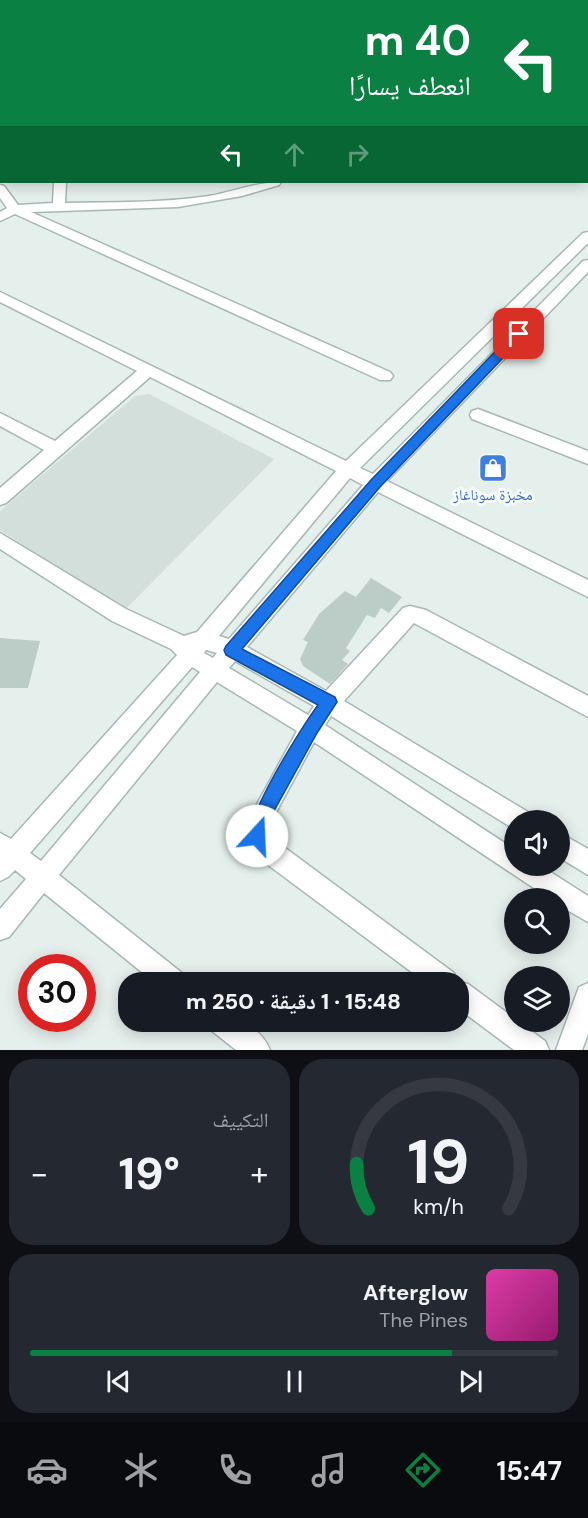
<!DOCTYPE html>
<html lang="ar">
<meta charset="utf-8">
<style>
:root{--surface:#171b24;--page:#242831;--text:#f1f3f6;--muted:#9ea1a6;--line:#363941;--accent:#0b8043}
body{margin:0;font-family:"DM Sans","Noto Naskh Arabic",sans-serif;background:var(--page);color:var(--text);direction:rtl;height:100vh;display:flex;flex-direction:column;font-size:22px;white-space:nowrap}
*{box-sizing:border-box;margin:0}
p{font-size:20px;color:var(--muted)}
.icon{flex:none;width:33px;height:33px;fill:none;stroke:currentColor;stroke-width:2;stroke-linecap:round;stroke-linejoin:round}
.map{position:relative;height:1050px;overflow:hidden;direction:ltr}
.drawer{display:flex;flex-direction:column;gap:9px;padding:9px;background:#0d0f14;flex:1}
.drawer>*{flex:none}
.top-card{position:absolute;left:0px;top:0px;width:588px;height:183px;box-shadow:0 3px 15px #0003;direction:rtl;background:#0b8043;color:#fff;overflow:hidden}
.controls{position:absolute;left:504px;top:810px;display:grid;gap:12px}
.controls a{display:grid;place-items:center;width:66px;height:66px;border-radius:50%;background:var(--surface);box-shadow:0 3px 15px #0003;font-size:30px}
.speed{position:absolute;left:18px;top:954px;display:flex;gap:12px;font-size:30px;font-weight:700;text-align:center}
.speed>*{display:grid;place-content:center;width:78px;height:78px;border-radius:50%;background:var(--surface);box-shadow:0 3px 15px #0003;line-height:1}
.speed .limit{border:9px solid #d22;background:#fff;color:#111}
.pin{position:absolute;display:grid;place-items:center;width:51px;height:51px;color:#fff;margin:-26px;border-radius:12px;box-shadow:0 3px 9px #0006}
.me{position:absolute;width:66px;margin:-33px;rotate:20deg;stroke-linejoin:round;filter:drop-shadow(0 0 4px #0008)}
.turn{display:flex;align-items:center;gap:21px;height:126px;padding:0 18px;font-size:27px}
.turn .icon{width:78px;height:78px;stroke-width:2.5}
.turn b{display:block;font-size:42px;line-height:51px}
.lanes{display:flex;align-items:center;height:57px;padding:0 18px;background:#0003;justify-content:center;gap:30px;direction:ltr}
.lanes .off{opacity:.35}
.big{font-size:45px;font-weight:800;line-height:1.1}
.drawer .widget{flex:1;display:flex;flex-direction:column;justify-content:center;gap:9px;min-width:0;padding:0 21px;border-radius:24px;background:var(--page)}
.drawer .dial{align-items:center;gap:0}
.dial svg{height:156px;overflow:visible;fill:none;stroke:var(--line);stroke-width:7;stroke-linecap:round;text-anchor:middle}
.dial text{fill:var(--text);stroke:none}
.song{display:flex;align-items:center;gap:18px}
.cover{width:72px;height:72px;border-radius:9px;background:linear-gradient(135deg,hsl(320 70% 55%),hsl(320 70% 35%))}
.played{height:6px;border-radius:3px;background:linear-gradient(90deg,var(--accent) 80%,var(--line) 80%)}
.keys{display:flex;justify-content:space-around;direction:ltr}
.heat{display:flex;justify-content:space-between;align-items:center;font-size:33px;direction:ltr}
.drawer .tiles{flex:1;display:grid;gap:9px;grid-template-columns:1fr 1fr}
.widget:last-child{grid-column:span 2}
.trip{position:absolute;left:118px;top:972px;width:351px;height:60px;border-radius:24px;background:var(--surface);box-shadow:0 3px 15px #0003;font-weight:800;line-height:60px;text-align:center;direction:rtl}
.tab-bar{display:flex;height:96px;justify-content:space-around;align-items:center;background:#090b0e;color:var(--muted)}
.tab-bar .icon{width:42px;height:42px}
.tab-bar .on{color:var(--accent)}
.tab-bar b{font-size:27px;color:var(--text)}
.map>svg:first-child{display:block}
.built{fill:#d3dfdb}
.building{fill:#bccdc8}
.lines{fill:none;stroke-linecap:round;stroke-linejoin:round}
.minor-casing{stroke:#a7b8b4;stroke-width:3}
.major-casing{stroke:#c1cac9;stroke-width:3}
.minor{fill:#fff;fill-rule:evenodd}
.major{fill:#66a89f;fill-rule:evenodd}
.route{fill:#1a73e8;stroke:#114b97;stroke-width:1.5}
.labels{text-anchor:middle;stroke-width:6;stroke-linejoin:round;paint-order:stroke}
.shop-label{font-size:15px;fill:#366cbe;stroke:#f6fbf9}
</style>
<div class="map">
<svg width="588" height="1050" viewBox="0 0 588 1050">
<rect width="100%" height="100%" fill="#e5efec"/>
<!-- built -->
<path class="built" d="M149,394L274,459L125,610L0,530V511L135,396Z"/>
<!-- building -->
<path class="building" d="M371,578L402,597L389,613L381,608L375,618L367,615L346,648L350,651L342,660L348,664L330,684L303,666L300,659L308,642L303,640L319,614L345,591L356,597Z
M0,638L40,641L28,688H0Z"/>
<g class="lines">
<!-- minor casing -->
<g class="minor-casing">
<path id="minor" d="M586,17H588L586,24Z
M0,76H2V84H0Z
M54,182H66L65,203C113,202 161,203 209,196C233,192 256,182 281,182L279,185L242,196L178,207L31,212L390,372L393,376L390,380H380L15,214L0,221V212L7,208L0,198V185L4,186L18,205L53,203Z
M588,232V243L360,468L373,474L583,261L588,260V272L387,481L588,580V597L378,492L247,647L326,691L403,608L410,606L426,610L588,696V717L414,623L344,701L528,812L531,820H514V829L331,716L325,725L514,849V866H541L588,896V922L560,906V898H549L314,742L272,820L269,836L454,973L457,981L468,984L514,1018V1022H519L545,1041L549,1050H514L459,1009V982H425L252,853L245,836L250,817L297,731L217,682L59,875L182,973L186,982H154L44,893L9,937L0,940V909L26,879L15,870L8,877L0,881V833L11,839L177,655L171,649L112,621L0,549V533L126,609L184,636L197,632L336,471L150,377L6,503L0,505V488L44,450L0,426V413L55,441L137,371L0,302V292L346,461L583,233ZM350,478L363,485L229,639L219,636ZM206,650L217,653L213,658L204,653ZM235,661L314,706L308,715L229,668ZM192,667L200,672L41,861L30,853Z
M478,409L588,451V464L472,419L470,415L472,411Z
M560,833L588,849V875L560,858Z
M588,983V1034L582,1050H556L579,987Z
M208,1022C234,1019 259,1023 270,1050H236L212,1031Z"/>
</g>
<!-- major casing -->
<g class="major-casing">
<path id="major" d="M442,0H453L454,2H443Z
M586,54H588V61H586Z"/>
</g>
<!-- minor -->
<use href="#minor" class="minor"/>
<!-- major -->
<use href="#major" class="major"/>
</g>
<!-- route -->
<path class="route" d="M519,330L524,334L523,337L380,487L242,649L335,697L337,702L317,733L269,820L263,842L257,845L250,842C242,821 303,725 318,705L226,655L224,650L226,646L371,480L515,331Z"/>
<!-- icons -->
<defs>
<g id="shop-square" transform="scale(1.5)"><rect x="-9" y="-9" width="18" height="18" rx="4" fill="#3f7fe0" stroke="#f6fbf9"/><path d="M-5-2.5h2.3a2.7 3.5 0 0 1 5.4 0H5L5.5 6h-11ZM-1.5-2.5h3a1.5 2.3 0 0 0-3 0Z" fill="#fff"/></g>
</defs>
<g fill-rule="evenodd">
<use href="#shop-square" x="493" y="468"/>
</g>
<g class="labels">
<!-- shop labels -->
<g class="shop-label">
<text x="493" y="500">مخبزة سوناغاز</text>
</g>
</g>
</svg>
<div class="controls">
<a><svg class="icon" aria-label="sound" viewBox="0 0 24 24"><path d="M4 9h4l5-4v14l-5-4H4zM17 9q2 3 0 6"/></svg></a>
<a><svg class="icon" aria-label="search" viewBox="0 0 24 24"><circle cx="10" cy="10" r="6"/><path d="M15 15l6 6"/></svg></a>
<a><svg class="icon" aria-label="layers" viewBox="0 0 24 24"><path d="M12 4l9 5-9 5-9-5zM3 14l9 5 9-5"/></svg></a>
</div>
<div class="speed"><div class="limit">30</div></div>
<div class="pin" style="left:519px;top:334px;background:#d93025"><svg class="icon" aria-label="arrive" viewBox="0 0 24 24"><path d="M6 21V4h12l-3 4 3 4H6"/></svg></div>
<svg class="me" style="left:257px;top:836px" viewBox="-20 -20 40 40"><circle r="19" fill="#fff"/><path d="M0-13L10 11 0 6-10 11z" fill="#1a73e8"/></svg>
<div class="trip">15:48 · 1 دقيقة · 250 m</div>
<div class="top-card">
<div class="turn"><svg class="icon" aria-label="left" viewBox="0 0 24 24"><path d="M17 20v-9H6M10 6l-5 5 5 5"/></svg><div><b>40 m</b>انعطف يسارًا</div></div>
<div class="lanes"><svg class="icon" aria-label="left" viewBox="0 0 24 24"><path d="M17 20v-9H6M10 6l-5 5 5 5"/></svg><svg class="icon off" aria-label="ahead" viewBox="0 0 24 24"><path d="M12 20V5M6 11l6-6 6 6"/></svg><svg class="icon off" aria-label="right" viewBox="0 0 24 24"><path d="M7 20v-9h11M14 6l5 5-5 5"/></svg></div>
</div>
</div>
<section class="drawer">
<div class="tiles">
<div class="widget dial"><svg viewBox="0 0 100 80">
<path d="M14 69A42 42 0 1 1 86 69"/>
<path d="M14 69A42 42 0 0 1 8 46" stroke="#0b8043"/>
<text x="50" y="56" font-size="32" font-weight="700">19</text>
<text x="50" y="72" font-size="11">km/h</text>
</svg></div>
<div class="widget"><p>التكييف</p>
<div class="heat"><a>−</a><b class="big">19°</b><a>+</a></div>
</div>
<div class="widget">
<div class="song"><i class="cover"></i><div><b>Afterglow</b><p>The Pines</p></div></div>
<div class="played"></div>
<div class="keys"><svg class="icon" aria-label="previous" viewBox="0 0 24 24"><path d="M18 5L8 12l10 7zM5 5v14"/></svg><svg class="icon" aria-label="pause" viewBox="0 0 24 24"><path d="M8 5v14M16 5v14"/></svg><svg class="icon" aria-label="next" viewBox="0 0 24 24"><path d="M6 5l10 7-10 7zM19 5v14"/></svg></div>
</div>
</div>
</section>
<nav class="tab-bar">
<b>15:47</b>
<svg class="icon on" aria-label="directions" viewBox="0 0 24 24"><path d="M12 3l9 9-9 9-9-9zM9 14v-3h6M13 9l2 2-2 2"/></svg>
<svg class="icon" aria-label="music" viewBox="0 0 24 24"><path d="M9 18V5l10-2v13"/><circle cx="6" cy="18" r="3"/><circle cx="16" cy="16" r="3"/></svg>
<svg class="icon" aria-label="phone" viewBox="0 0 24 24"><path d="M5 4h4l2 5-3 2q2 4 5 5l2-3 5 2v4C11 20 4 13 5 4z"/></svg>
<svg class="icon" aria-label="climate" viewBox="0 0 24 24"><path d="M12 3v18M4 7l16 10M4 17L20 7"/></svg>
<svg class="icon" aria-label="car" viewBox="0 0 24 24"><path d="M5 17H2v-5l4-1 3-4h7l3 4 3 1v5h-3M9 17h6M6 11h13"/><circle cx="7" cy="17" r="2"/><circle cx="17" cy="17" r="2"/></svg>
</nav>
